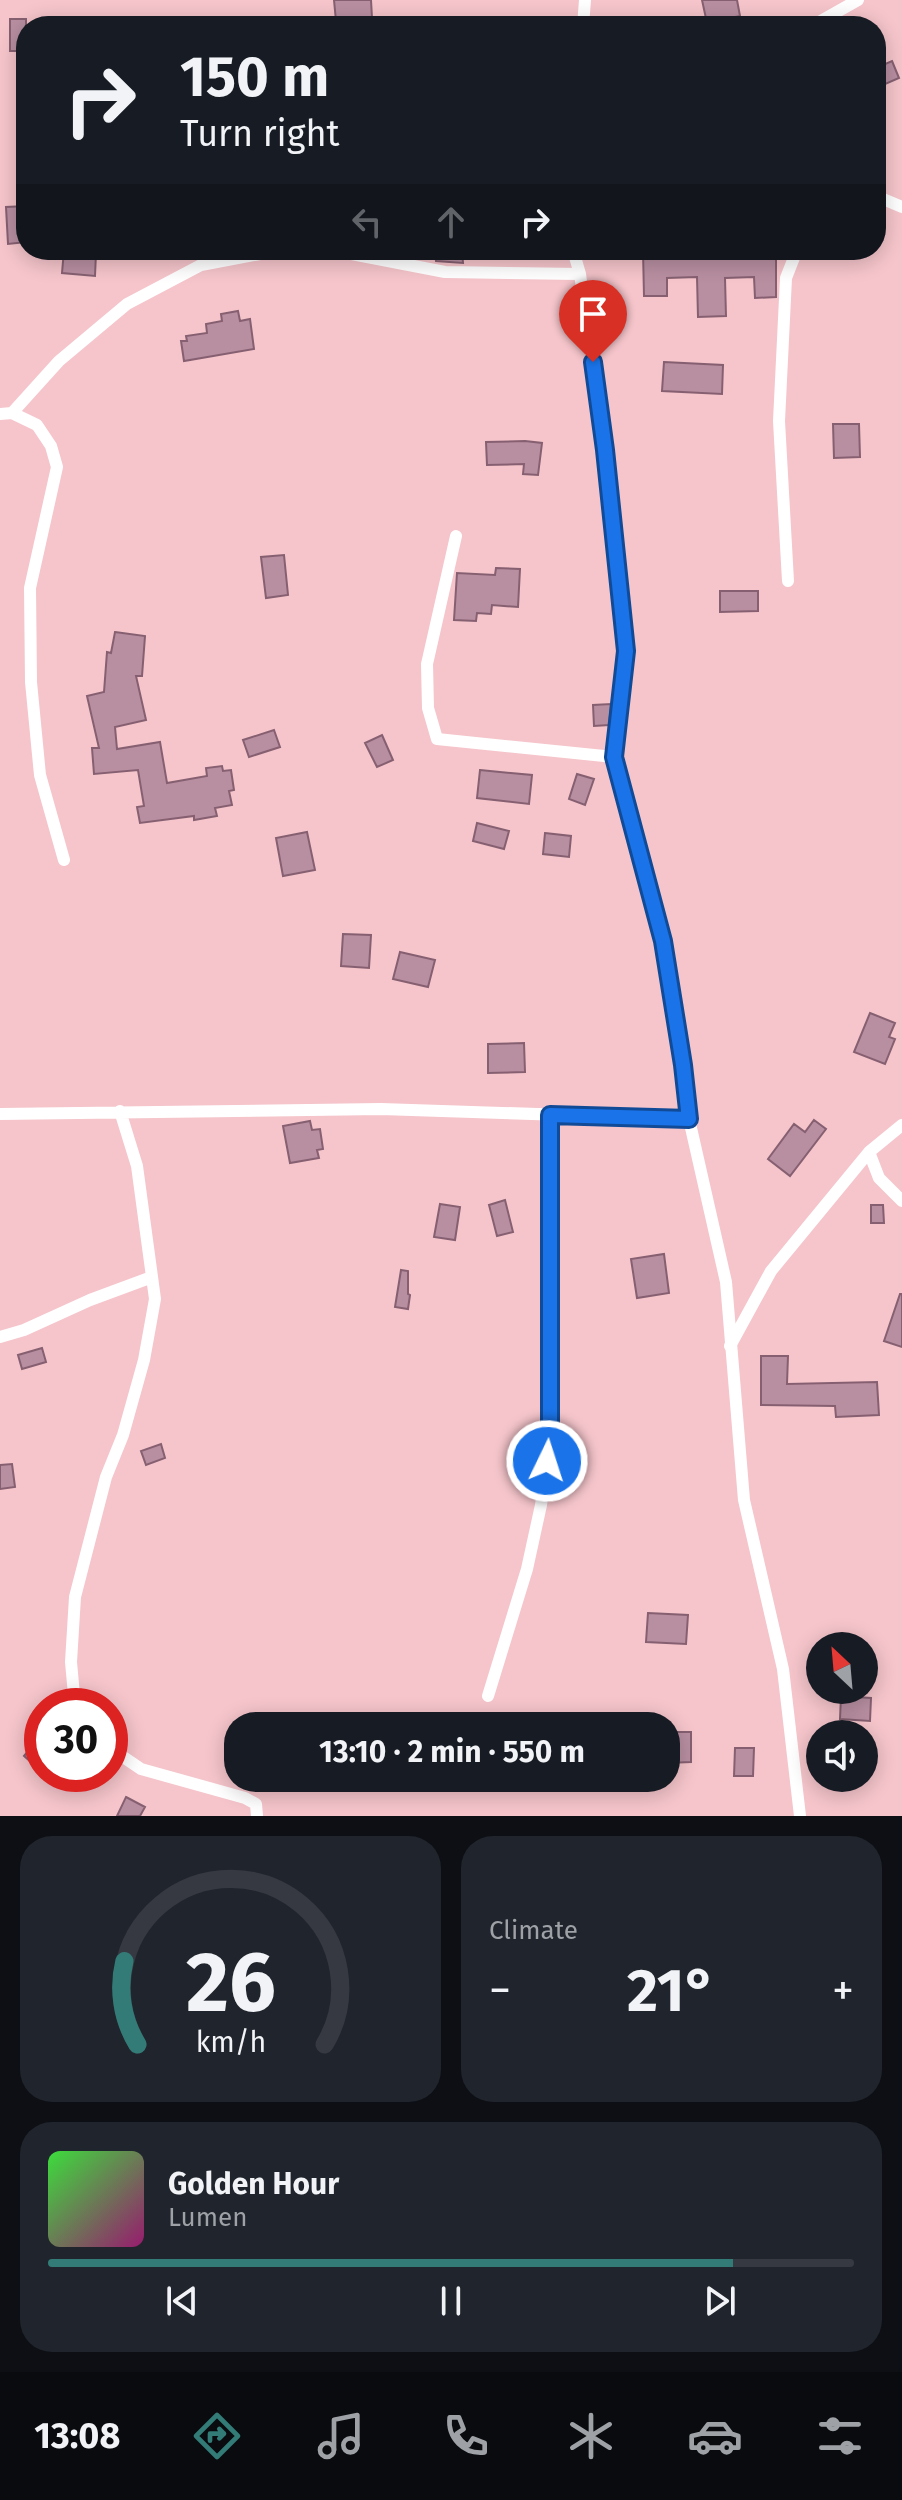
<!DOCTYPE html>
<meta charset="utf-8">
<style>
:root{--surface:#171b24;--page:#20242c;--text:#f1f3f6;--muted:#9ea1a6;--line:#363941;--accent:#327b77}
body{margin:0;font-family:"Fira Sans",sans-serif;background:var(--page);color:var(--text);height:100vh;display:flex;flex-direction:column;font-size:30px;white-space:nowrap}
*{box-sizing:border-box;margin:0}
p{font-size:26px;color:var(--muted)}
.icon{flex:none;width:44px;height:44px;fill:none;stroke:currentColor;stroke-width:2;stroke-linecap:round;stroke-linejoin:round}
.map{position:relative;height:1816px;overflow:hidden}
.panel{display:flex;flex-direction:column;gap:20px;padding:20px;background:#0d0f14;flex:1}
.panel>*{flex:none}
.guide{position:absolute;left:16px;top:16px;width:870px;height:244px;border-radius:32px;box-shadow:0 4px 20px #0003;background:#171b24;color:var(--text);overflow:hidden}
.needle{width:52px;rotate:334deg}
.fabs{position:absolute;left:806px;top:1632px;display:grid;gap:16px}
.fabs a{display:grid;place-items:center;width:72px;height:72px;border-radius:50%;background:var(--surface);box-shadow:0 4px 20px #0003;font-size:40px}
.speed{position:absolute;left:24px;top:1688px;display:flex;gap:16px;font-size:40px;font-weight:700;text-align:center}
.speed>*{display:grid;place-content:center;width:104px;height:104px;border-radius:50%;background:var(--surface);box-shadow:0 4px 20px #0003;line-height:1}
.speed .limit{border:12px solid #d22;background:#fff;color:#111}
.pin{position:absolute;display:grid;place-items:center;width:68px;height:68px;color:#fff;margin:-82px -34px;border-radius:50% 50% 50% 0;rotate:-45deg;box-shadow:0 0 8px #0007}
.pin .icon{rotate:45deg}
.me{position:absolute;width:88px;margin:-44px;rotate:4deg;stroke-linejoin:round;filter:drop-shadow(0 0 6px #0008)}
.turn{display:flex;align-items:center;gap:28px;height:168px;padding:0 32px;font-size:36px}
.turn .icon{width:104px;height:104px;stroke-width:2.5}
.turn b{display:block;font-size:56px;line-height:68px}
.lanes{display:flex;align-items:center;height:76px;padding:0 32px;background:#0003;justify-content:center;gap:40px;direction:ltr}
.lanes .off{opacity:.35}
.big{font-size:60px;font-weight:700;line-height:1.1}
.panel .widget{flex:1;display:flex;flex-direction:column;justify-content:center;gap:12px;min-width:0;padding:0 28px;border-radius:32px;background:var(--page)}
.panel .dial{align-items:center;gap:0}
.dial svg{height:208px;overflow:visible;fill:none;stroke:var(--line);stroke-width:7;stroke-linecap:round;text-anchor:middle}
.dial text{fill:var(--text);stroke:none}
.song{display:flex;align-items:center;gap:24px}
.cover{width:96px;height:96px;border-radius:12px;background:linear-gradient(135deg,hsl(120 70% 55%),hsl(320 70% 35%))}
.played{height:8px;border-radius:4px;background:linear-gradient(90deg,var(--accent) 85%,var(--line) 85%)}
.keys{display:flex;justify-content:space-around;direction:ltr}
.heat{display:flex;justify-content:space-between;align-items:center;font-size:44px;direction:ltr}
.panel .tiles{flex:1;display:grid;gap:20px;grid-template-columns:1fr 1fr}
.widget:last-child{grid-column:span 2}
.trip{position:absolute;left:224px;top:1712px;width:456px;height:80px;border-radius:32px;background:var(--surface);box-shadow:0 4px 20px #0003;font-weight:700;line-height:80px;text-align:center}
.menu{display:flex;height:128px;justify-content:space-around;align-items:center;background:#090b0e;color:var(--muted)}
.menu .icon{width:56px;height:56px}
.menu .selected{color:var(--accent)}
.menu b{font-size:36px;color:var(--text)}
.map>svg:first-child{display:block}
.building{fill:#b88fa1;stroke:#866071;stroke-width:2}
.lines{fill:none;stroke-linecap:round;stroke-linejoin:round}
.street{stroke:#fff;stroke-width:12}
.route-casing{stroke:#114b97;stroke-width:20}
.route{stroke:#1a73e8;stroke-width:14}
</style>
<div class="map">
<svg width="902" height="1816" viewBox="0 0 902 1816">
<rect width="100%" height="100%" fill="#f5c5cb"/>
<!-- building -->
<path class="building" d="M334,0H371L372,18L336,21Z
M702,0H737L740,16L707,23Z
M10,19H26V51H10Z
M892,61L899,78L876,88V68Z
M26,206V242L8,244L6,207Z
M64,250L96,253L95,276L62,273Z
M677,250H776V297L755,298L754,277L725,278L726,316L698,317L697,277L667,278V296H644L643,251Z
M462,251L463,263L436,261L435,253Z
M238,311L240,321L250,319L254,349L184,361L181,341H187L186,336L207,333L206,324L222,321L221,314Z
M664,362L723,365L722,394L662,391Z
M833,424H859L860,457L834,458Z
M525,441L542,443L538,475L523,474L524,464L487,465L486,442Z
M284,555L288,595L266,598L261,557Z
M496,568L520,569L518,607L492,605L491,614L477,613L476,621L454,620L457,573L495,575Z
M720,591H758V611L720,612Z
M115,632L145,636L142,676H136L146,720L115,727L117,749L160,742L167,783L207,776L206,768L222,766L223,771L231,770L234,790L229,791L232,805L215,808L217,816L194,820V816L140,823L137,807L144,806L138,770L94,774L92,748H99L87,696L104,692L107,652L111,653Z
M611,704L609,725L594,726L593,705Z
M274,730L280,747L249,757L243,740Z
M382,735L393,760L377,767L365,743Z
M480,770L532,775L529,804L477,798Z
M577,774L594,779L585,805L569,799Z
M477,823L509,831L504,849L473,841Z
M307,832L315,870L283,876L276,838Z
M545,833L571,836L569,857L543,854Z
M343,934L371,935L369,968L341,966Z
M400,952L435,960L428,987L393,979Z
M870,1013L895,1023L889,1037L895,1039L885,1064L854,1052Z
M524,1043L525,1072L488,1073V1044Z
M814,1120L826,1129L790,1176L768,1159L794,1124L805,1132Z
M310,1121L312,1130L320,1129L323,1149L317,1150L319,1158L290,1163L283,1126Z
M505,1200L513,1232L497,1236L489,1205Z
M440,1204L460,1207L455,1240L434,1237Z
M871,1205H883L884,1223H871Z
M664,1254L669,1293L637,1298L631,1259Z
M401,1270L408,1271V1294L410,1295L408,1309L395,1307Z
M900,1294H902V1347L884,1341Z
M42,1348L46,1362L22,1369L18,1355Z
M761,1356H788L787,1384L877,1382L879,1415L836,1417L835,1406L761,1405Z
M161,1444L165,1458L146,1465L141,1451Z
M12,1464L15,1487L0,1489V1465Z
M648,1613L688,1615L686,1644L646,1642Z
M841,1696L871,1698L870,1721L840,1719Z
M667,1732H691V1762L667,1763Z
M42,1735V1772L24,1756Z
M735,1748H754L753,1776H734Z
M126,1797L145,1807L140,1816H117Z"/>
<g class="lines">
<!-- street -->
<path class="street" d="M583,26L585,0
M812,26L858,0
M876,196L902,207
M573,250L580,274L605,450L626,651L614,757L663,941L683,1065L689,1119L726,1282L744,1500L783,1669L800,1816
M12,413L59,361L127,304L201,265L260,254L331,250L445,272L580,274
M0,414L12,413L37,425L51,446L57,467L30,588L31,682L40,775L64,860
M456,536L427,664L428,708L437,739L614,757
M788,581L779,421L786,278L797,250
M0,1114L381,1109L689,1119
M869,1152L879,1178L902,1201
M0,1337L24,1330L90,1300L152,1277
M730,1346L771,1271L869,1152L902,1125
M488,1696L527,1569L541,1505L550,1439L548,1139L550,1115
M75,1706L71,1662L75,1597L106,1477L123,1435L144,1360L155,1299L137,1166L120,1111
M110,1748L141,1769L245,1798L256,1804L257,1816"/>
</g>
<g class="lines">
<!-- route casing -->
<g class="route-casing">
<path id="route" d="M547,1461L550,1439V1115L689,1119L683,1065L663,941L614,757L626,651L605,450L593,362"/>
</g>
<!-- route -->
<use href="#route" class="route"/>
</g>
</svg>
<div class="fabs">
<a><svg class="needle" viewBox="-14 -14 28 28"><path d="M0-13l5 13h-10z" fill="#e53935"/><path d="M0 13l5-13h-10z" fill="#9ea1a6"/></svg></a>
<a><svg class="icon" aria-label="sound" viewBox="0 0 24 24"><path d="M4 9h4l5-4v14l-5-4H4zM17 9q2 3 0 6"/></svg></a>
</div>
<div class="speed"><div class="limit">30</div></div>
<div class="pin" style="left:593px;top:362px;background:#d93025"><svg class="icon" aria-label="arrive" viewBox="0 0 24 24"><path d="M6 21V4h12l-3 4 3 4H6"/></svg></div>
<svg class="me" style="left:547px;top:1461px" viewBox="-20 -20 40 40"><circle r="17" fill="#1a73e8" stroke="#fff" stroke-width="3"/><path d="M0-11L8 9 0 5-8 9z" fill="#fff"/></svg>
<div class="trip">13:10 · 2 min · 550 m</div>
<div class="guide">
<div class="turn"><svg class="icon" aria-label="right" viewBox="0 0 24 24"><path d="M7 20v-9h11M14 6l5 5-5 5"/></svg><div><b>150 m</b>Turn right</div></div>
<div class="lanes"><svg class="icon off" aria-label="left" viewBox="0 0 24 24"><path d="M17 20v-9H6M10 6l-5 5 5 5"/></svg><svg class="icon off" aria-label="ahead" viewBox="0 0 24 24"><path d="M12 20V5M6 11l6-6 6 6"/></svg><svg class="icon" aria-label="right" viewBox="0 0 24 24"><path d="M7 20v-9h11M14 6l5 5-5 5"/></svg></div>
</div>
</div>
<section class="panel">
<div class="tiles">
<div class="widget dial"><svg viewBox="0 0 100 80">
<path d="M14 69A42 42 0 1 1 86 69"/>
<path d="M14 69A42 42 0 0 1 9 37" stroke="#327b77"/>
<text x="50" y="56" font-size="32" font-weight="700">26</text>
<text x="50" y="72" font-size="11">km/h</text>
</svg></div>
<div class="widget"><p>Climate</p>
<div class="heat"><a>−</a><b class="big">21°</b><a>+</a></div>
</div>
<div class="widget">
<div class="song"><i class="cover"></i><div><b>Golden Hour</b><p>Lumen</p></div></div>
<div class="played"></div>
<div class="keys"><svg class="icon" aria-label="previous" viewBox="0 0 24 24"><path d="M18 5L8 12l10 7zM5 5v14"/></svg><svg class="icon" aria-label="pause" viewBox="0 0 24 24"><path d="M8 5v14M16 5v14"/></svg><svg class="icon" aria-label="next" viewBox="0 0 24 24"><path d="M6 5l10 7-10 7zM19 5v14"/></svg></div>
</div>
</div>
</section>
<nav class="menu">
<b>13:08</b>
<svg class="icon selected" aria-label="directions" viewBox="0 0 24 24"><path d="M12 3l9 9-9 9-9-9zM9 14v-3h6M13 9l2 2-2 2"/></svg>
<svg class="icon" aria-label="music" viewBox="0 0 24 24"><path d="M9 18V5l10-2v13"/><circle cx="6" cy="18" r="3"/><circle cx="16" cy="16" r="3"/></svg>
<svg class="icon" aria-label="phone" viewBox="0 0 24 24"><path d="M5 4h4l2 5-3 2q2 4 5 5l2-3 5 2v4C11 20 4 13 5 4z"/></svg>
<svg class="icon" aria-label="climate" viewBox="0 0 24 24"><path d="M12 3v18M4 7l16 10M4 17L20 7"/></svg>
<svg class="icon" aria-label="car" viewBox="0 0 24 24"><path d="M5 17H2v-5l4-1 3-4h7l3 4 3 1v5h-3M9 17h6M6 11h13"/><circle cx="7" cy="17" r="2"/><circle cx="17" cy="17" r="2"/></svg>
<svg class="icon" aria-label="filters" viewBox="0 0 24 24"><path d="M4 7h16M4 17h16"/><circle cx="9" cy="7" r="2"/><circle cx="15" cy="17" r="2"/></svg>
</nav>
